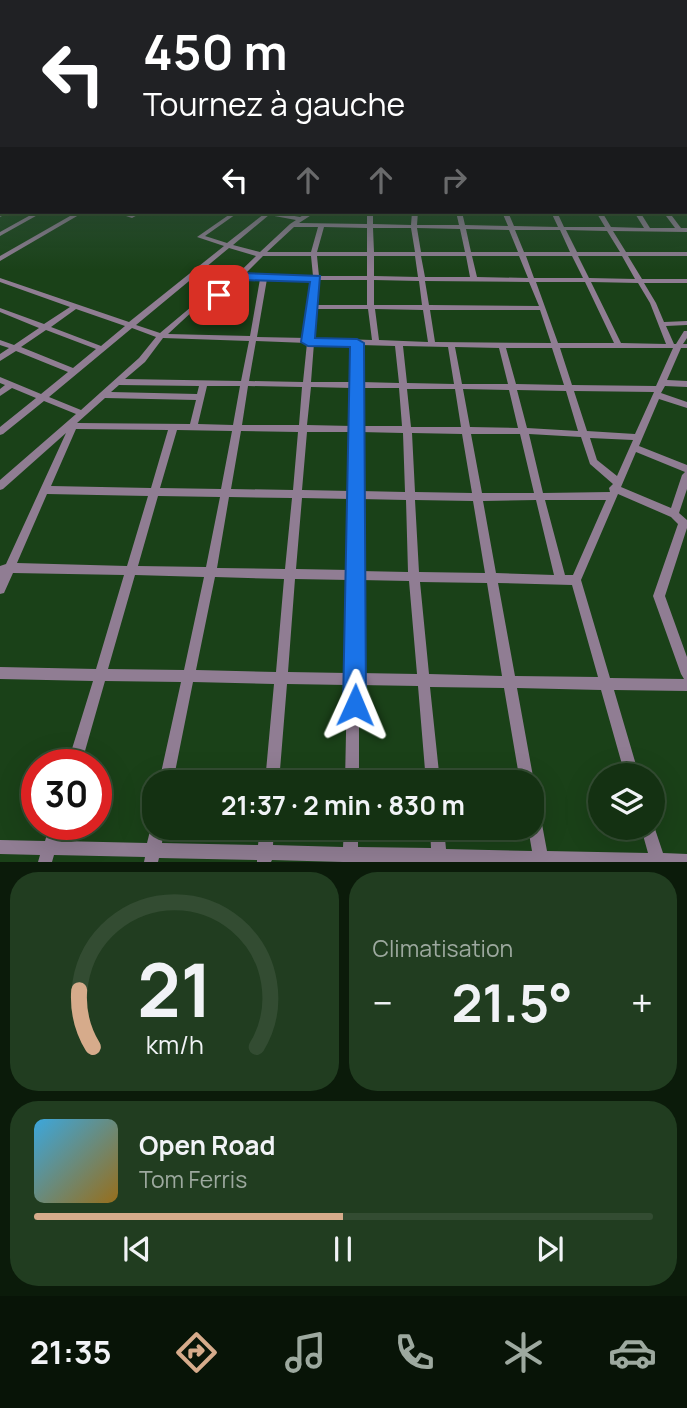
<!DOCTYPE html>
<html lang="fr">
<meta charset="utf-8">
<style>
:root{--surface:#143112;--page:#213d20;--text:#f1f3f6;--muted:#9da99f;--line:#334c32;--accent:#d6ab8b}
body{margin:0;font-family:Manrope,sans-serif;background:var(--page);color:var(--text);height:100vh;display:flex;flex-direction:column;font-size:26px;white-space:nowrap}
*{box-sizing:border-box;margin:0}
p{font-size:23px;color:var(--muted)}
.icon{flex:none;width:38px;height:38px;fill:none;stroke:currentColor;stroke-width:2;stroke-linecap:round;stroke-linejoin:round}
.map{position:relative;height:862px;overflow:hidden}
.side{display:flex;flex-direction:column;gap:10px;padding:10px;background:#0b1b0a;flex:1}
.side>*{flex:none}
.banner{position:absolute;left:0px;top:0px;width:688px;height:214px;box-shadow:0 7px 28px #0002,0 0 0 2px var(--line);background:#202124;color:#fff;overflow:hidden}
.tools{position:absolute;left:588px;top:763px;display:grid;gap:14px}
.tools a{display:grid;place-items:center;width:77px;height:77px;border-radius:50%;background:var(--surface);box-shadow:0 7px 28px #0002,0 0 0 2px var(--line);font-size:35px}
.speed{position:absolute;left:21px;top:749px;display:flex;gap:14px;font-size:35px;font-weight:700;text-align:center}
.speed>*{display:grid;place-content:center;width:91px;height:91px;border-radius:50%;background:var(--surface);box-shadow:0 7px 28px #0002,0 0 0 2px var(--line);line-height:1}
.speed .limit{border:10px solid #d22;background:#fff;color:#111}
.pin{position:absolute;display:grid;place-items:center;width:60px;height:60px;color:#fff;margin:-30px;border-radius:14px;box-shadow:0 4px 10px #0006}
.me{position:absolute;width:77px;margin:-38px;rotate:1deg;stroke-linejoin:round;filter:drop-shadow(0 0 5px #0008)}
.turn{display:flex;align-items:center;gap:24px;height:147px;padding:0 28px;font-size:32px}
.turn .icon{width:91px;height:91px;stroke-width:2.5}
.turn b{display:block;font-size:49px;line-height:60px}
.lanes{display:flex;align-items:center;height:66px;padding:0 28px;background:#0003;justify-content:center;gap:35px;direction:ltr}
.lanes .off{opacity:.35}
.big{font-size:52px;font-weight:700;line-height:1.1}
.side .card{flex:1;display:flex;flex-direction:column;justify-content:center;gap:10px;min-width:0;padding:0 24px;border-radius:28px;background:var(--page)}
.side .dial{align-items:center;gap:0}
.dial svg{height:182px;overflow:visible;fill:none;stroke:var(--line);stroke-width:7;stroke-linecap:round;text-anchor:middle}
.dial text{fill:var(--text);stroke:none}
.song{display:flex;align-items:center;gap:21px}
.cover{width:84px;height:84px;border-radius:10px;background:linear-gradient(135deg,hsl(200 70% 55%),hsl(40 70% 35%))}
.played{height:7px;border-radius:4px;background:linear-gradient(90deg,var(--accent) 50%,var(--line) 50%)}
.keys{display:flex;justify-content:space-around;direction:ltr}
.heat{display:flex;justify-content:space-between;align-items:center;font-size:38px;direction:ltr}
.side .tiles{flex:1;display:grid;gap:10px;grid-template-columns:1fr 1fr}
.card:last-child{grid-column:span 2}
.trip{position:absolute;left:142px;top:770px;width:402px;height:70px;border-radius:28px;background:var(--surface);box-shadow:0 7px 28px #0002,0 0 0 2px var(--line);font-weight:700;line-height:70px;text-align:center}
.dock{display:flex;height:112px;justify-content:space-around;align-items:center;background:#081407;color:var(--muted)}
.dock .icon{width:49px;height:49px}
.dock .current{color:var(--accent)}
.dock b{font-size:32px;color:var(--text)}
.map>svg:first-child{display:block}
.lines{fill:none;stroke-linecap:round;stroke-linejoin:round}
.minor{fill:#907d93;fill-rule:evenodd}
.route{fill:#1a73e8;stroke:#114b97;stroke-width:2}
</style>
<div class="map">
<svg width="687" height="862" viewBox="0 0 687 862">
<rect width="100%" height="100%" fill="#1a4118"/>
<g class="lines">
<!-- minor -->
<path class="minor" d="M686,155H687V157H686Z
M0,158H2V160H0Z
M2,176V180L0,181V177Z
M686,186L687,187V191L686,190Z
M2,196V200L0,201V197Z
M686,201H687V205H686Z
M3,212H10L0,217V213Z
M36,212H43L0,236V232Z
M77,212H84L0,261V256Z
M114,212H123L131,214L136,212H143L132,218Z
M233,212H239L205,236L227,243L264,214L261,212H272L300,217L309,212H316L299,223L367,224V212H373V224L411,225L412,212H418L417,225H459L456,212H462L465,225L508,226L502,212H508L514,226L558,227L551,212H557L564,227H605L596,212H602L611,227L644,228L634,212H640L650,228H675L663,212H669L681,228H687V232L613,231L626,252H687V256H628L642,279H687V283H644L656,303L664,322L687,321V325L666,326L674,344H676L684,331H687V338L683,344H687V348H681L667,380L687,381V387L665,386L661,393L687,402V408L659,399L639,446L687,465V489L679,513L687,520V528L665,596L687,657V691L614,690L639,775H625L601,690L517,688L534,782L532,786V782H520L504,688L430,687L440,782H426L418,686L359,685V782H345L347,685L287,684L279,782H265L274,684L193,682L173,782H159L181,682L105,681L81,765H67L93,681L0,679V667L96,669L124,575L13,573L4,593L0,594V566L6,564L66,433L3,489L0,490V480L76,414L44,401L3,434L0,435V427L36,398L12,388L0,396V389L5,385L0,383V377L41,394L68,372L16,351L0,361V354L9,348L0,345V340L14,345L39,328L0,312V308L44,324L70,307L0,282V278L129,322L224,246L197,237ZM269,215L296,220L290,224L260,252L233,245ZM294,227H318L311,252H267ZM324,227L367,228V252H317ZM373,228H411L415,252H374ZM417,228L460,229L465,252H421ZM466,229L509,230L518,252H471ZM515,230H560L570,252H524ZM566,230L607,231L620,252H577ZM229,248L256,256L217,294L191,307L160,333L136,325ZM263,256H311L313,276L244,275ZM317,256H367V276H319ZM374,256H415L418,277L374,276ZM421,256H466L470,277H425ZM472,256H519L528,278L477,277ZM526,256H572L583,278H534ZM578,256H622L635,279L589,278ZM240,279H260L250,336L168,334L195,309L221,296ZM267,279L313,280L310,305L308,307L310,309L307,338L257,337ZM319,280H367V305H317ZM374,280L419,281L422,305H374ZM425,281L529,282L539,306L429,305ZM536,282H585L614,343H558ZM591,282L638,283L650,303L666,344L621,343ZM76,309L125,326L101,346L51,327ZM317,309H368L372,340L314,338ZM375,309L423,310L428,342L379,340ZM430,310H540L551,343L435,342ZM132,328L156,337L139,358L81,410L49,397ZM46,330L96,349L73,368L21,347ZM163,338L249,341L241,381L125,379L145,362ZM256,341L307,343L303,382L249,381ZM314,343L353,344V382H311ZM361,345L395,346L399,383L361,382ZM403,346L448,347L454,384L407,383ZM455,347L499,348L508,384H462ZM506,348H552L564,385L516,384ZM560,348H673L656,386L572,385ZM119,385L199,386L197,394L111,392ZM207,386H240L233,425L198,424ZM248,386L302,387L299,425H242ZM311,387L352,388V426L307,425ZM361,388H399L402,426H360ZM407,389H455L461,427H411ZM463,389L509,390L518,428L470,427ZM517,390L566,391L578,431L527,428ZM574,391L654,392L635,434L587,431ZM105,398L196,400L190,424L77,423ZM76,429L168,430L151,488L51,486ZM177,430L232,431L221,489L160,488ZM241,431L298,432L293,490L231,489ZM307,432H352L351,491L302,490ZM360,432L403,433L405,492L360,491ZM412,433L462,434L472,493L415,492ZM471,434H520L534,493H482ZM529,434L581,437L590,464L613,484L609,488L610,492L543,493ZM590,438L633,440L617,476L597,460ZM636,452L685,472L682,475L671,508L621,487ZM47,494L148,496L127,566L17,563ZM618,494L671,517L678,524L653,596L681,674L684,679L610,678L581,580ZM158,496L220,497L206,567L138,566ZM229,497L292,498L285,569L217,568ZM302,498L350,499L349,570L296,569ZM360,499L406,500L408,572L360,571ZM415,500L473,501L485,573L419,572ZM536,500L554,575L496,573L483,501ZM545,500H606L573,575H565ZM135,575L204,577L184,670L108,669ZM215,577L284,579L276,672L196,670ZM295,579L349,580L347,673L288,672ZM360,580L409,581L417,674L359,673ZM420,582L487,583L502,676L429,674ZM498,583L572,585L598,677L515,676Z
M532,801L537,803L539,808L547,851L648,853L641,828H653V823L663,853L687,854V862H343L272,860L271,862H257V860L159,858L158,862H144L145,857L54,855L52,862H38L40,855L0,854V840L45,841L50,824H64L59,841L147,843L152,823L154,822V828H164L162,843L258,845L260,828H274L273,845L343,847L344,828H358V847L431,848L430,828H444L446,849L532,851L528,828H532Z"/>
</g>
<!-- sky -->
<linearGradient id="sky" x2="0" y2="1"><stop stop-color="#0e240d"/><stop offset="0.55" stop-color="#385a48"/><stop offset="1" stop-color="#385a48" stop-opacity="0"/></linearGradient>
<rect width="687" height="270" fill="url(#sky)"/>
<!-- route -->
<path class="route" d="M240,273L320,276L315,338L357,339L364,343L366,705L363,713L355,716L346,713L343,705L350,347L308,346L301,342L310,282L243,280L223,297H214V292Z"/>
</svg>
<div class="tools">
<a><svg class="icon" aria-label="layers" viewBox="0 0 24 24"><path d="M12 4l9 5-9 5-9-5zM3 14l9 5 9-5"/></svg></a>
</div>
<div class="speed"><div class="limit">30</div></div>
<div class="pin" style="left:219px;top:295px;background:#d93025"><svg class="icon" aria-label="arrive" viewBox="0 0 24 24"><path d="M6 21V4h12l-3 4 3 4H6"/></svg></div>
<svg class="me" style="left:355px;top:705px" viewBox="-20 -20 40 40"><path d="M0-17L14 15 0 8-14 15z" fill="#1a73e8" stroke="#fff" stroke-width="4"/></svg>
<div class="trip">21:37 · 2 min · 830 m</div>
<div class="banner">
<div class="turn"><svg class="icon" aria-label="left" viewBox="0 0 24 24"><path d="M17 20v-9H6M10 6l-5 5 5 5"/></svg><div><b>450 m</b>Tournez à gauche</div></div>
<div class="lanes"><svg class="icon" aria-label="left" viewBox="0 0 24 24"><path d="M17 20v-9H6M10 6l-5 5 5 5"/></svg><svg class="icon off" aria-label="ahead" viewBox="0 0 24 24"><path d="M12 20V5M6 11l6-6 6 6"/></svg><svg class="icon off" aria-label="ahead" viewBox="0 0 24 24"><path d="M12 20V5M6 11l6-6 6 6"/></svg><svg class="icon off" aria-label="right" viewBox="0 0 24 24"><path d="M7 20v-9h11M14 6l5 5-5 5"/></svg></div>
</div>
</div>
<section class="side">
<div class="tiles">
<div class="card dial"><svg viewBox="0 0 100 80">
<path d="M14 69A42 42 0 1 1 86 69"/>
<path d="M14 69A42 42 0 0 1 8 44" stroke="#d6ab8b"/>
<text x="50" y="56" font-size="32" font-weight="700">21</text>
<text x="50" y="72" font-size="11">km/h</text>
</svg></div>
<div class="card"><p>Climatisation</p>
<div class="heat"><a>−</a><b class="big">21.5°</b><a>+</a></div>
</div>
<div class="card">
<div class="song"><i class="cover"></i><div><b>Open Road</b><p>Tom Ferris</p></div></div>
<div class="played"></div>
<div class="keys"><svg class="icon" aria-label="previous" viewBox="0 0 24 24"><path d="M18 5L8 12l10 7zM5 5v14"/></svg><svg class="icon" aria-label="pause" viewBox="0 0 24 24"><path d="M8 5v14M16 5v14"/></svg><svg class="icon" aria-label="next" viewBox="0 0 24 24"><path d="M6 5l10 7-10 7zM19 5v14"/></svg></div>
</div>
</div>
</section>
<nav class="dock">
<b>21:35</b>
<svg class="icon current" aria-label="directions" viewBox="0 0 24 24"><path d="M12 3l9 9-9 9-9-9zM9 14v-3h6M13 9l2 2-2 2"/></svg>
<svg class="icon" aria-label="music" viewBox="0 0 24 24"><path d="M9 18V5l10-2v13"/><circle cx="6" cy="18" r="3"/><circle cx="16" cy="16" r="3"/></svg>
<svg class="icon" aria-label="phone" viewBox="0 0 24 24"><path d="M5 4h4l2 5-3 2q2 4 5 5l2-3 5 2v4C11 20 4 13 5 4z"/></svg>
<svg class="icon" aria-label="climate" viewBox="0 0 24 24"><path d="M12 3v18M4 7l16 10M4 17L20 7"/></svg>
<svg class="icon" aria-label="car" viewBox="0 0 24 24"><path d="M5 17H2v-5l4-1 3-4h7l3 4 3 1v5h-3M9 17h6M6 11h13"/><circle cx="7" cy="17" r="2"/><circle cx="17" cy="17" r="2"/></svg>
</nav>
